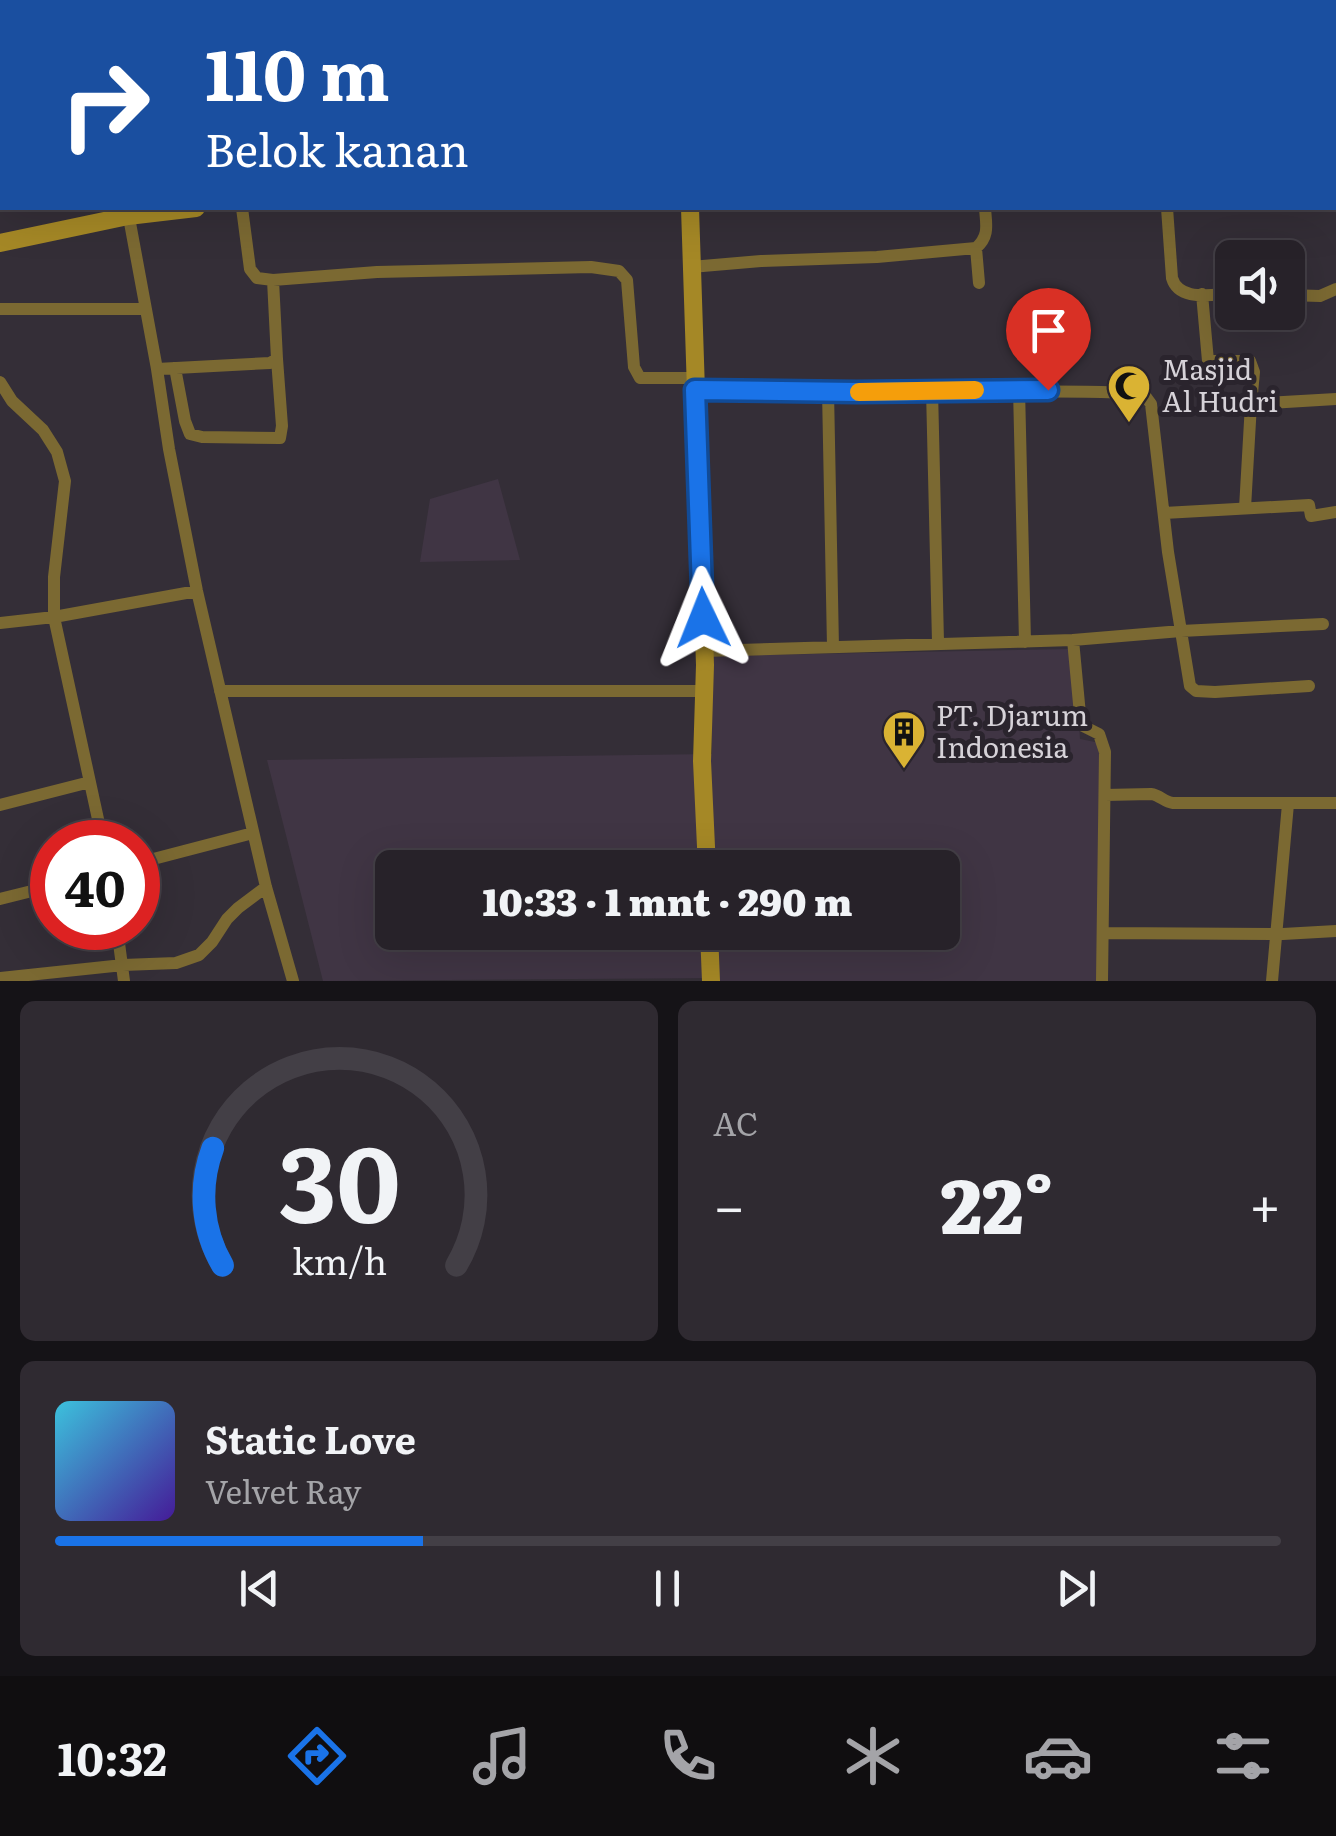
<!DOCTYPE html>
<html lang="id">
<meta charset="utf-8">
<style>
:root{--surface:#272229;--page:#2f2a31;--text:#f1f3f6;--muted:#a4a4a8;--line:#433f46;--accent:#1a73e8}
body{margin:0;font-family:Literata,serif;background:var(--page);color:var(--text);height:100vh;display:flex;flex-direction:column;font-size:38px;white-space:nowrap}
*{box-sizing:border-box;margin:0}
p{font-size:32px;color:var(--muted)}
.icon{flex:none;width:55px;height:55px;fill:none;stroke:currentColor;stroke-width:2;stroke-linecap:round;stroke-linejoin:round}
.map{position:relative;height:981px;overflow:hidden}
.sheet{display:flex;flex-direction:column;gap:20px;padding:20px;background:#151317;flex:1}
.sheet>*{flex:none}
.hud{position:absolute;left:0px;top:0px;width:1338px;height:210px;box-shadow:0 10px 40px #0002,0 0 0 2px var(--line);background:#1a4fa0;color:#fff;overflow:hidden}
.fabs{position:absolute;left:1215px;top:240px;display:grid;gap:20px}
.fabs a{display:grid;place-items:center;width:90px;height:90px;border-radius:15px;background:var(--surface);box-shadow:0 10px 40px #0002,0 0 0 2px var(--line);font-size:50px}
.speed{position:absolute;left:30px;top:820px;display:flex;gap:20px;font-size:50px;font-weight:700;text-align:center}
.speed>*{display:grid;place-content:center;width:130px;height:130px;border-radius:50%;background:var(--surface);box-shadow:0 10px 40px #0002,0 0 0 2px var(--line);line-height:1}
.speed .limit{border:15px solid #d22;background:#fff;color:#111}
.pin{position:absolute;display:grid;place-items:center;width:85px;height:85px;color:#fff;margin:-102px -42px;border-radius:50% 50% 50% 0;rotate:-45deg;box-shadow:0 0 10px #0007}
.pin .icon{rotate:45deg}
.me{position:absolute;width:110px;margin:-55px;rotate:358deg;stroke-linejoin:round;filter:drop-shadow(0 0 8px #0008)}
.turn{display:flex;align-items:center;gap:35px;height:210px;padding:0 40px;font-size:45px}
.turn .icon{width:130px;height:130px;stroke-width:2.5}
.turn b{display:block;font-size:70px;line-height:85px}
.big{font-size:75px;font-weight:800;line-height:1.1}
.sheet .widget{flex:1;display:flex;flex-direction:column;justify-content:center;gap:15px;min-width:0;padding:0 35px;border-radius:15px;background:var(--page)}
.sheet .dial{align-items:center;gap:0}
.dial svg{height:260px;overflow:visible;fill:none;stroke:var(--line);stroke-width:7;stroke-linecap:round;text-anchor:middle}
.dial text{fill:var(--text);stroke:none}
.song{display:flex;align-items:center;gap:30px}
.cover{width:120px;height:120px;border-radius:15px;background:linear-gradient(135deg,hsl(190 70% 55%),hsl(260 70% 35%))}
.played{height:10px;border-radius:5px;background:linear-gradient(90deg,var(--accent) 30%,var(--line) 30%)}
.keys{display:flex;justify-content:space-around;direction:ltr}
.heat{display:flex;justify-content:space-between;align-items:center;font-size:55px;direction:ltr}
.sheet .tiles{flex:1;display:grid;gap:20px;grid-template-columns:1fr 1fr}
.widget:last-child{grid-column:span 2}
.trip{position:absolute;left:375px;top:850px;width:585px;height:100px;border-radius:15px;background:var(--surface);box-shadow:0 10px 40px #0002,0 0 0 2px var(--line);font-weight:800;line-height:100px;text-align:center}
.tabs{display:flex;height:160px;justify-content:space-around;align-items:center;background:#100e10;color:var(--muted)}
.tabs .icon{width:70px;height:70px}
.tabs .active{color:var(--accent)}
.tabs b{font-size:45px;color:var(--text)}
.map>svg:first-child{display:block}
.built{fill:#403544;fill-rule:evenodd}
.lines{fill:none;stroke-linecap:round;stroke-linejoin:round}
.street{stroke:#7b6932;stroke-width:12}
.secondary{stroke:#a58826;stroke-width:18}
.route-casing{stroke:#114b97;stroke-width:25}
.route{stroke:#1a73e8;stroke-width:18}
.slow{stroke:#f59e0b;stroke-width:18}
.labels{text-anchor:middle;stroke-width:10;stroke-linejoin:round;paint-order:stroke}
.poi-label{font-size:28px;fill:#d6d2d8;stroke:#2a242d;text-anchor:start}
</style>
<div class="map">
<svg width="1336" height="981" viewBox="0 0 1336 981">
<rect width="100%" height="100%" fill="#342e37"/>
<!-- built -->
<path class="built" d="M498,479L520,560L420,562L430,499Z
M1074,649L1080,739L1100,743L1097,981H718L717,978L323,981L267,760L712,754V656ZM392,868H942V932H392Z"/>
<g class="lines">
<!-- street -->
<path class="street" d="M110,0V2
M261,0V2
M445,0V2
M503,0V2
M827,0V2
M1080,0L1081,2
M982,2V0
M0,79H2
M1167,208L1172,278C1179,302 1212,294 1232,294
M128,212L157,369L169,449L197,591L266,887L293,981
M976,248L979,283
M691,267L761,261L877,257L976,248C990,236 986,224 985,208
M273,280L377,272L591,267L619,271L627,280L634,367L640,378H695
M1202,294L1208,361H1250L1254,372L1251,404L1336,399
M1288,295L1320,296L1336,289
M0,309H146
M175,368L185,421L190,434L202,437L280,438L282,426L277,359
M157,369L270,363L277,359L273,280L257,278L250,269L242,208
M0,382L12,401L43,430L57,452L65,481L54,577V617L103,842
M1019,389L1025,642
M695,390C844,391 993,389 1143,393L1151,404L1168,552L1190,686L1196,691L1215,692L1309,686
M932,390L938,642
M828,391L833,647
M1245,508L1251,404
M1164,513L1309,505L1311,516L1336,512
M0,623L54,617L197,591
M1073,640L1081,725L1099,734L1105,752L1102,981
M704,651L1073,640L1181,631L1323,624
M220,691H704
M1105,795L1151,794C1160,795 1164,802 1173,803H1336
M0,805L90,782
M138,863L253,833
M0,899L52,886
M117,928L124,981
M1103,933L1283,934L1336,931
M0,978L123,965L176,963L199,955L212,942L227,919L238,908L266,887
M1272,981L1288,804"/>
<!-- secondary -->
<path class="secondary" d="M690,2V0
M1335,131H1336
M690,208L705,665L702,761L707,868
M0,243L128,216L196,208
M709,932L711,981"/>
</g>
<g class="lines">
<!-- route casing -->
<g class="route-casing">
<path id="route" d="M703,618L695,390L857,392L1048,390"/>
</g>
<!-- route -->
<use href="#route" class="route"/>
<!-- slow -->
<path class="slow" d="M859,392L975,390"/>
</g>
<!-- icons -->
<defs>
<g id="mosque-pin" transform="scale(2.25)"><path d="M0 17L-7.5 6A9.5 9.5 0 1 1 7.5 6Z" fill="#dab333" stroke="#2a242d"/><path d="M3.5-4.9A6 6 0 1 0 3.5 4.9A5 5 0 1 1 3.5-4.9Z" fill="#111"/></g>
<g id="building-pin" transform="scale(2.25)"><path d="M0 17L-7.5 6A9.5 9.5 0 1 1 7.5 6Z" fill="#dab333" stroke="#2a242d"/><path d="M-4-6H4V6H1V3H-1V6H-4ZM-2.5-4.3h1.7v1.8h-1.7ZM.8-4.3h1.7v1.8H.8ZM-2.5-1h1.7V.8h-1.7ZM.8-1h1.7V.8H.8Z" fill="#111"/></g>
</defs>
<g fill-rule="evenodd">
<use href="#mosque-pin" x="1129" y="386"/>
<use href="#building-pin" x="904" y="732"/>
</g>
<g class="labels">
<!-- poi labels -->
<g class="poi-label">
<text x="1162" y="380">Masjid<tspan x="1162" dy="32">Al Hudri</tspan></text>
<text x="936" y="726">PT. Djarum<tspan x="936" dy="32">Indonesia</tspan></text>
</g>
</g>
</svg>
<div class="fabs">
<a><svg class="icon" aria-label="sound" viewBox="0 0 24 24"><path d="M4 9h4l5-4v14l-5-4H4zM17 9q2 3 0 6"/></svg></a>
</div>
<div class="speed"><div class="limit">40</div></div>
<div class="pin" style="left:1048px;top:390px;background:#d93025"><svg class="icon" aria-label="arrive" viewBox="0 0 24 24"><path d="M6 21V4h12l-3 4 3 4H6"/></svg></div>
<svg class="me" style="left:703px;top:618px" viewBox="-20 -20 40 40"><path d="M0-17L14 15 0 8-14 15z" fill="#1a73e8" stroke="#fff" stroke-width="4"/></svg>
<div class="trip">10:33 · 1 mnt · 290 m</div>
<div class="hud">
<div class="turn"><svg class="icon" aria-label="right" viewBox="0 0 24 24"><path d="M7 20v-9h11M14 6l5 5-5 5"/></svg><div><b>110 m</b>Belok kanan</div></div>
</div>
</div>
<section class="sheet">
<div class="tiles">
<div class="widget dial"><svg viewBox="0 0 100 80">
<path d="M14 69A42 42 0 1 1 86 69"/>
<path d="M14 69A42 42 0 0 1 11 33" stroke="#1a73e8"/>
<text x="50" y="56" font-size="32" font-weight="700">30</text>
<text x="50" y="72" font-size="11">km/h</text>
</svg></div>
<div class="widget"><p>AC</p>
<div class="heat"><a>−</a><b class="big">22°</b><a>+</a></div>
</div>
<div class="widget">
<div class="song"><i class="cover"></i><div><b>Static Love</b><p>Velvet Ray</p></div></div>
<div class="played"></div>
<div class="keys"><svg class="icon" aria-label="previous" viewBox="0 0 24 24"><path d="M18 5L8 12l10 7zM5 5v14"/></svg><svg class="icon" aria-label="pause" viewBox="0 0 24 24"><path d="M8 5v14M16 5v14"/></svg><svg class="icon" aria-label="next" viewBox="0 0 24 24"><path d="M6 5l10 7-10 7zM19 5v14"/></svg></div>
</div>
</div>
</section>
<nav class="tabs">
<b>10:32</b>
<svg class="icon active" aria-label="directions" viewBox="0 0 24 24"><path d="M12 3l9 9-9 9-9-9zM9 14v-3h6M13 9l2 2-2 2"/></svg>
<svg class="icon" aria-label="music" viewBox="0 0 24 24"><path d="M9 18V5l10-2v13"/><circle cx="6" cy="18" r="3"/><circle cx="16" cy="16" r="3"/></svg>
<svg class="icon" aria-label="phone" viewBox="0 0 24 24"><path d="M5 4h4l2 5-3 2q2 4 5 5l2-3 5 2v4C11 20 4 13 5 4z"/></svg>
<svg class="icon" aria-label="climate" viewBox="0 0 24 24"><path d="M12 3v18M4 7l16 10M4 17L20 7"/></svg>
<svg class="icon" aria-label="car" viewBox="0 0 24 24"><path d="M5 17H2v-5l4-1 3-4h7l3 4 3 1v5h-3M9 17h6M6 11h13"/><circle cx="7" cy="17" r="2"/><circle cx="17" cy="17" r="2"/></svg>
<svg class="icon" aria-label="filters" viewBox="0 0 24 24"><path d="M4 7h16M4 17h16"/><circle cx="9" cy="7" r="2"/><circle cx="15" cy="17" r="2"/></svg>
</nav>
